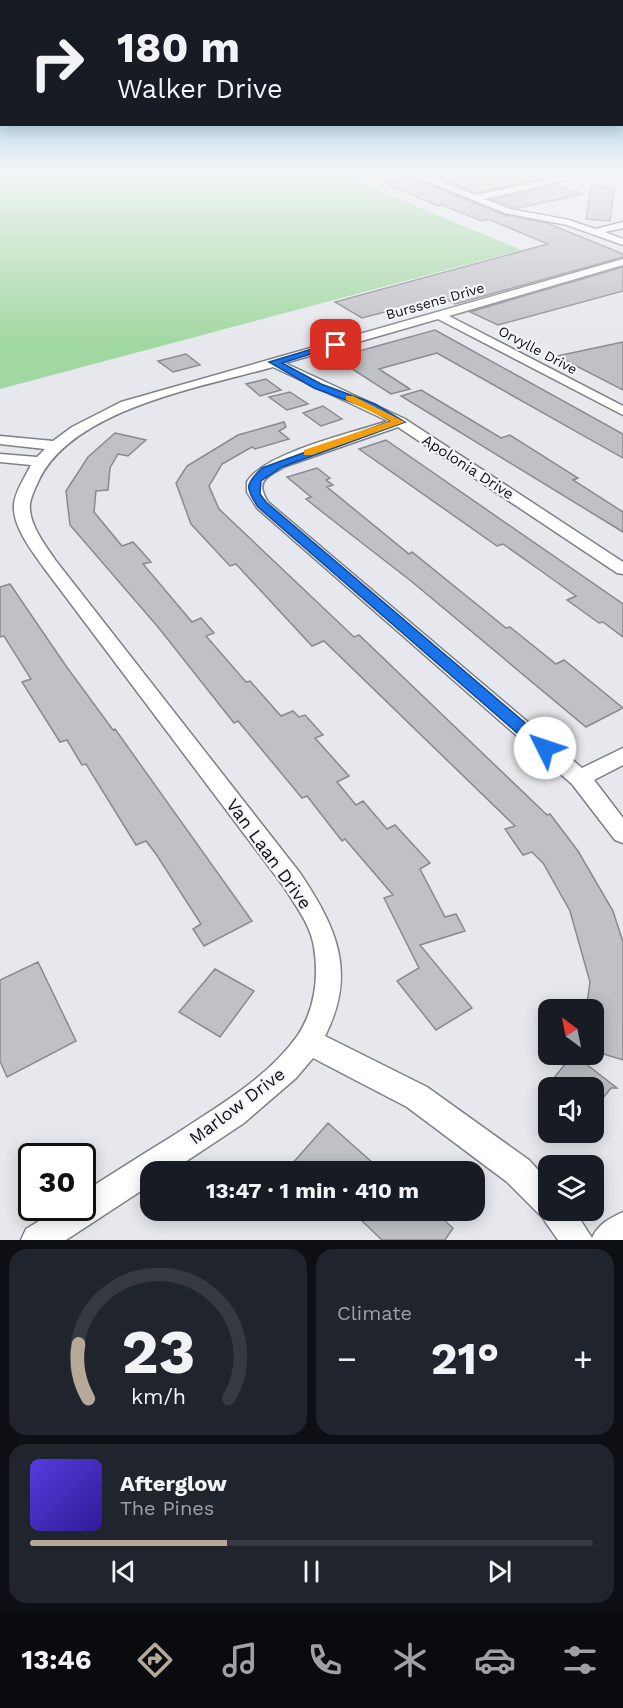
<!DOCTYPE html>
<meta charset="utf-8">
<style>
:root{--surface:#171b24;--page:#20242c;--text:#f1f3f6;--muted:#9ea1a6;--line:#363941;--accent:#b7a998}
body{margin:0;font-family:"Work Sans",sans-serif;background:var(--page);color:var(--text);height:100vh;display:flex;flex-direction:column;font-size:22px;white-space:nowrap}
*{box-sizing:border-box;margin:0}
p{font-size:20px;color:var(--muted)}
.icon{flex:none;width:33px;height:33px;fill:none;stroke:currentColor;stroke-width:2;stroke-linecap:round;stroke-linejoin:round}
.map{position:relative;height:1240px;overflow:hidden}
.side{display:flex;flex-direction:column;gap:9px;padding:9px;background:#0d0f14;flex:1}
.side>*{flex:none}
.banner{position:absolute;left:0px;top:0px;width:624px;height:126px;box-shadow:0 3px 15px #0003;background:#171b24;color:var(--text);overflow:hidden}
.needle{width:39px;rotate:328deg}
.tools{position:absolute;left:538px;top:999px;display:grid;gap:12px}
.tools a{display:grid;place-items:center;width:66px;height:66px;border-radius:12px;background:var(--surface);box-shadow:0 3px 15px #0003;font-size:30px}
.speed{position:absolute;left:18px;top:1143px;display:flex;gap:12px;font-size:30px;font-weight:700;text-align:center}
.speed>*{display:grid;place-content:center;width:78px;height:78px;border-radius:50%;background:var(--surface);box-shadow:0 3px 15px #0003;line-height:1}
.speed .limit{border:3px solid #111;border-radius:9px;background:#fff;color:#111}
.pin{position:absolute;display:grid;place-items:center;width:51px;height:51px;color:#fff;margin:-26px;border-radius:12px;box-shadow:0 3px 9px #0006}
.me{position:absolute;width:66px;margin:-33px;rotate:311deg;stroke-linejoin:round;filter:drop-shadow(0 0 4px #0008)}
.turn{display:flex;align-items:center;gap:21px;height:126px;padding:0 18px;font-size:27px}
.turn .icon{width:78px;height:78px;stroke-width:2.5}
.turn b{display:block;font-size:42px;line-height:51px}
.big{font-size:45px;font-weight:700;line-height:1.1}
.side .tile{flex:1;display:flex;flex-direction:column;justify-content:center;gap:9px;min-width:0;padding:0 21px;border-radius:18px;background:var(--page)}
.side .dial{align-items:center;gap:0}
.dial svg{height:156px;overflow:visible;fill:none;stroke:var(--line);stroke-width:7;stroke-linecap:round;text-anchor:middle}
.dial text{fill:var(--text);stroke:none}
.song{display:flex;align-items:center;gap:18px}
.cover{width:72px;height:72px;border-radius:9px;background:linear-gradient(135deg,hsl(250 70% 55%),hsl(250 70% 35%))}
.played{height:6px;border-radius:3px;background:linear-gradient(90deg,var(--accent) 35%,var(--line) 35%)}
.keys{display:flex;justify-content:space-around;direction:ltr}
.heat{display:flex;justify-content:space-between;align-items:center;font-size:33px;direction:ltr}
.side .tiles{flex:1;display:grid;gap:9px;grid-template-columns:1fr 1fr}
.tile:last-child{grid-column:span 2}
.trip{position:absolute;left:140px;top:1161px;width:345px;height:60px;border-radius:18px;background:var(--surface);box-shadow:0 3px 15px #0003;font-weight:700;line-height:60px;text-align:center}
.dock{display:flex;height:96px;justify-content:space-around;align-items:center;background:#090b0e;color:var(--muted)}
.dock .icon{width:42px;height:42px}
.dock .current{color:var(--accent)}
.dock b{font-size:27px;color:var(--text)}
.map>svg:first-child{display:block}
.green{fill:#a1d7a0}
.building{fill:#bfc1c6;stroke:#888a8f;stroke-width:1.5}
.lines{fill:none;stroke-linecap:round;stroke-linejoin:round}
.street-casing{stroke:#7e8085;stroke-width:3}
.street{fill:#fff;fill-rule:evenodd}
.route{fill:#1a73e8;stroke:#114b97;stroke-width:1.5}
.slow{fill:#f59e0b}
.labels{text-anchor:middle;stroke-width:4.5;stroke-linejoin:round;paint-order:stroke}
.far-street-label{font-size:14px;fill:#0f1012;stroke:#f3f5fb}
.street-label{font-size:15px;fill:#0f1012;stroke:#f3f5fb}
.near-street-label{font-size:18px;fill:#0f1012;stroke:#f3f5fb}
</style>
<div class="map">
<svg width="623" height="1240" viewBox="0 0 623 1240">
<rect width="100%" height="100%" fill="#e6e8ed"/>
<!-- green -->
<path class="green" d="M0,172H335L521,250L0,389Z"/>
<!-- building -->
<path class="building" d="M442,172H522L540,179L476,193L430,175Z
M413,178L504,215L547,223L623,254V257L455,304L442,297L362,318L335,302L548,244L488,219L482,221L442,205L438,206L385,183Z
M592,183L614,190L610,221L586,219Z
M556,185L583,194L518,208L492,200Z
M623,267V291L498,325L470,312Z
M435,330L623,434V458L437,353L379,369L410,389L391,394L332,356L335,351L345,348L352,353Z
M623,342V390L557,356Z
M186,354L200,365L173,372L158,361Z
M266,379L281,390L260,396L246,384Z
M421,390L501,438L510,435L578,478L573,480L623,512V532L401,396Z
M290,392L308,404L287,410L269,397Z
M323,406L342,419L321,426L303,413Z
M284,422L286,427L279,431L289,439L255,449L252,447L222,464L209,486L219,509L354,637L359,635L547,815L550,814L578,851L613,911L623,942V1060L594,1051V1010H586L590,982L570,911L543,863L532,852L523,855L505,829L515,826L324,641L312,646L236,564L230,566L191,524L176,483L187,466L238,435Z
M115,433L146,440L128,456L118,454L110,468L108,490L96,491L94,512L122,546L133,542L151,562L143,564L192,622L201,618L214,633L206,636L246,682L250,681L281,716L293,711L299,717L305,715L323,735L315,738L349,776L337,782L356,805L363,801L387,829L395,825L430,863L420,869L445,917L456,914L465,931L420,945L472,1008L436,1030L397,981L419,968L384,898L393,895L345,839L342,841L307,796L302,798L238,721L234,723L158,627L70,525L66,491L88,457Z
M386,440L623,604V637L603,622L599,623L567,600L576,596L544,573L503,544L497,546L359,449Z
M317,468L330,478L326,480L333,485L327,487L409,554L412,552L506,628L510,627L556,664L564,660L623,708L586,727L411,581L326,515L306,499L311,497L287,477Z
M10,584L66,666L113,730L115,729L252,921L204,946L193,929L201,924L156,854L146,841L136,845L86,764L82,765L67,740L60,742L22,682L31,679L4,636L0,637V587Z
M38,962L76,1041L7,1077L0,1061V980Z
M215,969L254,991L220,1037L179,1012Z
M573,1054L617,1088H611L594,1109V1088H546Z
M328,1123L383,1172H300L292,1164Z
M371,1210H433L453,1228L445,1240H382L362,1221Z"/>
<g class="lines">
<!-- street casing -->
<g class="street-casing">
<path id="street" d="M404,172H416L476,195L583,172H600L484,199L510,209L569,220L595,229L623,222V228L605,232L623,239V245L567,225L505,213Z
M623,259V265L449,316L623,406V415L438,319L285,363L405,419L623,562V574L617,573L398,427L286,466C268,476 254,480 268,502L582,768L623,748V765L594,780L623,818V843L615,840L572,784L257,508L247,492V482C263,453 356,432 388,421L273,367C202,387 71,409 38,482C35,488 31,497 30,504C28,524 46,546 56,561L300,873C337,928 357,973 325,1036L427,1087L529,1160L549,1182V1210H574L592,1238C598,1224 610,1218 623,1212V1240H558L542,1217L507,1182L407,1107L313,1058L296,1078L244,1123L170,1172H150V1185L66,1240H21L26,1229L60,1208H82V1193C112,1174 141,1155 171,1137C215,1108 267,1079 298,1035C315,1009 319,977 314,947C311,925 295,905 284,887L44,568C32,551 12,526 14,504C15,492 25,477 31,465L0,462V454L37,457L45,449L0,444V436L53,441L72,427L121,402Z"/>
</g>
<!-- street -->
<use href="#street" class="street"/>
</g>
<!-- sky -->
<linearGradient id="sky" x2="0" y2="1"><stop stop-color="#5ba8dd"/><stop offset="0.5" stop-color="#f4f5f7"/><stop offset="1" stop-color="#f4f5f7" stop-opacity="0"/></linearGradient>
<rect width="623" height="346" fill="url(#sky)"/>
<!-- route -->
<path class="route" d="M332,343L340,345L282,363L321,384L375,404L405,422L282,467L261,481L260,494L266,502L550,744L553,748L550,752H539L258,507C245,488 245,484 262,468L391,421L367,408L314,388L269,362Z"/>
<!-- slow -->
<path class="slow" d="M346,396H353L405,422L312,455H304V450L391,421L346,400Z"/>
<g class="labels">
<!-- far-street labels -->
<g class="far-street-label">
<text transform="translate(435 301) rotate(-16)" y="5">Burssens Drive</text>
<text transform="translate(538 350) rotate(28)" y="5">Orvylle Drive</text>
</g>
<!-- street labels -->
<g class="street-label">
<text transform="translate(468 467) rotate(33)" y="5">Apolonia Drive</text>
</g>
<!-- near-street labels -->
<g class="near-street-label">
<text transform="translate(269 854) rotate(54)" y="6">Van Laan Drive</text>
<text transform="translate(237 1106) rotate(-37)" y="6">Marlow Drive</text>
</g>
</g>
</svg>
<div class="tools">
<a><svg class="needle" viewBox="-14 -14 28 28"><path d="M0-13l5 13h-10z" fill="#e53935"/><path d="M0 13l5-13h-10z" fill="#9ea1a6"/></svg></a>
<a><svg class="icon" aria-label="sound" viewBox="0 0 24 24"><path d="M4 9h4l5-4v14l-5-4H4zM17 9q2 3 0 6"/></svg></a>
<a><svg class="icon" aria-label="layers" viewBox="0 0 24 24"><path d="M12 4l9 5-9 5-9-5zM3 14l9 5 9-5"/></svg></a>
</div>
<div class="speed"><div class="limit">30</div></div>
<div class="pin" style="left:336px;top:345px;background:#d93025"><svg class="icon" aria-label="arrive" viewBox="0 0 24 24"><path d="M6 21V4h12l-3 4 3 4H6"/></svg></div>
<svg class="me" style="left:545px;top:748px" viewBox="-20 -20 40 40"><circle r="19" fill="#fff"/><path d="M0-13L10 11 0 6-10 11z" fill="#1a73e8"/></svg>
<div class="trip">13:47 · 1 min · 410 m</div>
<div class="banner">
<div class="turn"><svg class="icon" aria-label="right" viewBox="0 0 24 24"><path d="M7 20v-9h11M14 6l5 5-5 5"/></svg><div><b>180 m</b>Walker Drive</div></div>
</div>
</div>
<section class="side">
<div class="tiles">
<div class="tile dial"><svg viewBox="0 0 100 80">
<path d="M14 69A42 42 0 1 1 86 69"/>
<path d="M14 69A42 42 0 0 1 9 41" stroke="#b7a998"/>
<text x="50" y="56" font-size="32" font-weight="700">23</text>
<text x="50" y="72" font-size="11">km/h</text>
</svg></div>
<div class="tile"><p>Climate</p>
<div class="heat"><a>−</a><b class="big">21°</b><a>+</a></div>
</div>
<div class="tile">
<div class="song"><i class="cover"></i><div><b>Afterglow</b><p>The Pines</p></div></div>
<div class="played"></div>
<div class="keys"><svg class="icon" aria-label="previous" viewBox="0 0 24 24"><path d="M18 5L8 12l10 7zM5 5v14"/></svg><svg class="icon" aria-label="pause" viewBox="0 0 24 24"><path d="M8 5v14M16 5v14"/></svg><svg class="icon" aria-label="next" viewBox="0 0 24 24"><path d="M6 5l10 7-10 7zM19 5v14"/></svg></div>
</div>
</div>
</section>
<nav class="dock">
<b>13:46</b>
<svg class="icon current" aria-label="directions" viewBox="0 0 24 24"><path d="M12 3l9 9-9 9-9-9zM9 14v-3h6M13 9l2 2-2 2"/></svg>
<svg class="icon" aria-label="music" viewBox="0 0 24 24"><path d="M9 18V5l10-2v13"/><circle cx="6" cy="18" r="3"/><circle cx="16" cy="16" r="3"/></svg>
<svg class="icon" aria-label="phone" viewBox="0 0 24 24"><path d="M5 4h4l2 5-3 2q2 4 5 5l2-3 5 2v4C11 20 4 13 5 4z"/></svg>
<svg class="icon" aria-label="climate" viewBox="0 0 24 24"><path d="M12 3v18M4 7l16 10M4 17L20 7"/></svg>
<svg class="icon" aria-label="car" viewBox="0 0 24 24"><path d="M5 17H2v-5l4-1 3-4h7l3 4 3 1v5h-3M9 17h6M6 11h13"/><circle cx="7" cy="17" r="2"/><circle cx="17" cy="17" r="2"/></svg>
<svg class="icon" aria-label="filters" viewBox="0 0 24 24"><path d="M4 7h16M4 17h16"/><circle cx="9" cy="7" r="2"/><circle cx="15" cy="17" r="2"/></svg>
</nav>
